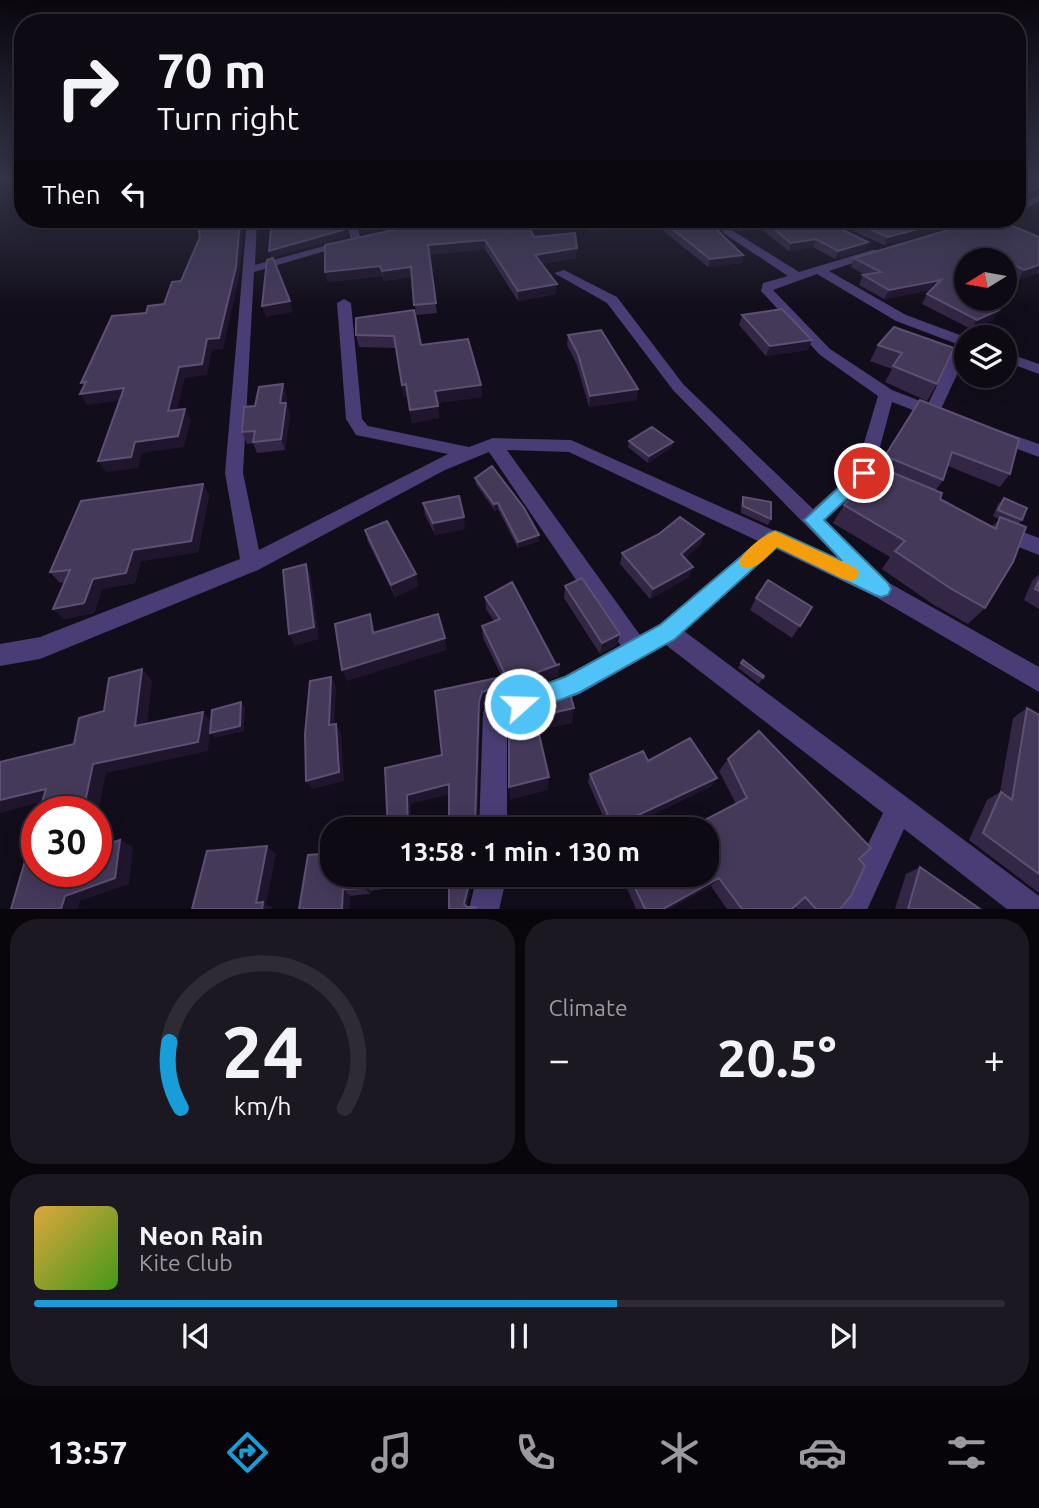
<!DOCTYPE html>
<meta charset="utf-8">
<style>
:root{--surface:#0e0a14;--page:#1c1822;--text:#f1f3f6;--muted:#9b9aa0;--line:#2e2b34;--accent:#189dd9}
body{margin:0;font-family:Ubuntu,sans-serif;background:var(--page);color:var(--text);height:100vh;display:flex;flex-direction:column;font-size:26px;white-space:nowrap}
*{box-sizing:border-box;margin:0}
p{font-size:23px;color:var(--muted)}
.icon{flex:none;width:38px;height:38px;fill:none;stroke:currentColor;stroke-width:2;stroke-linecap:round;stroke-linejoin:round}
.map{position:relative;height:909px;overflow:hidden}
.side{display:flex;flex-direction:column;gap:10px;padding:10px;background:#08060b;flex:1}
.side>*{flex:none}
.hud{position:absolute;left:14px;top:14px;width:1012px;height:214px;border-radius:28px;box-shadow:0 4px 18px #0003,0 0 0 2px var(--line);background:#0e0a14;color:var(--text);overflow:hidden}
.needle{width:46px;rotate:259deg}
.buttons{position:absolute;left:954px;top:248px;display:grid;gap:14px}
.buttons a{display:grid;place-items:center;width:63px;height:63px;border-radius:50%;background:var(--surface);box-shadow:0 4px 18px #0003,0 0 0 2px var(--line);font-size:35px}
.speed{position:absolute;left:21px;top:796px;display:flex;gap:14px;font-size:35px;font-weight:700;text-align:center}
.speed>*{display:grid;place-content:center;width:91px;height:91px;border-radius:50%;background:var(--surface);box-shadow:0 4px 18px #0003,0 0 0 2px var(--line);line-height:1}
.speed .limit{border:10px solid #d22;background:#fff;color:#111}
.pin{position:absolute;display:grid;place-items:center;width:60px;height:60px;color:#fff;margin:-30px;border:4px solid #fff;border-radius:50%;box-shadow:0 2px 7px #0007}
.me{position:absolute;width:77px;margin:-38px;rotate:70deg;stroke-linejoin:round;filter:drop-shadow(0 0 5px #0008)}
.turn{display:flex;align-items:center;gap:24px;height:147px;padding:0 28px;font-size:32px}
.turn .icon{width:91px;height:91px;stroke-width:2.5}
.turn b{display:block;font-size:49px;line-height:60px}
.then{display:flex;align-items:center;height:66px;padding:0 28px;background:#0003;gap:14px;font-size:26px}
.big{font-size:52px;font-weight:700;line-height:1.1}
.side .tile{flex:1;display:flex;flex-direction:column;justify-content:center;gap:10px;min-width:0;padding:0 24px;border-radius:28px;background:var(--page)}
.side .dial{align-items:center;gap:0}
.dial svg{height:182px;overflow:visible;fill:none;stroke:var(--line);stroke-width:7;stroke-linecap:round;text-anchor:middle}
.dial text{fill:var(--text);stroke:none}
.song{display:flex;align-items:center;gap:21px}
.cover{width:84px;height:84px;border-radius:10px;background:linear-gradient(135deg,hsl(40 70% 55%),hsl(100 70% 35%))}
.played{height:7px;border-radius:4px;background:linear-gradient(90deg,var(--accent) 60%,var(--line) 60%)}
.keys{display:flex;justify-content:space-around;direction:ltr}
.heat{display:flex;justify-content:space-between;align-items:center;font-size:38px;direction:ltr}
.side .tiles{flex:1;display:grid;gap:10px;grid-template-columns:1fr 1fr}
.tile:last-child{grid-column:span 2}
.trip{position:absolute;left:320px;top:817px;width:399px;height:70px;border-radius:28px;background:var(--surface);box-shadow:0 4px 18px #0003,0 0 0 2px var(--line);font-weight:700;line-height:70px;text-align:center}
.menu{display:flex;height:112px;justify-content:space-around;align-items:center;background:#060408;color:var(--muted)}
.menu .icon{width:49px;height:49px}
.menu .selected{color:var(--accent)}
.menu b{font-size:32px;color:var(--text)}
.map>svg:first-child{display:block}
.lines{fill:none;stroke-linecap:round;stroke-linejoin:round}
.minor{fill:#4a3c74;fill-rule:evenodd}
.wall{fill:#342746}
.shaded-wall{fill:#1f152d}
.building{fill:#45395a;stroke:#5d5073;stroke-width:2}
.route{fill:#4fc3f7;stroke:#337fa1;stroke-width:2}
.slow{fill:#f59e0b}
</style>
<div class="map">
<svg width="1039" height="910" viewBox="0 0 1039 910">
<rect width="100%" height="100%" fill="#120d1a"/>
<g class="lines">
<!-- minor -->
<path class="minor" d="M1039,195V202L1017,212V205Z
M247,219H257L255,265L346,240L352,243L254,272L243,473L259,550L448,454L356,435L346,419L337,303L344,299L351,303L362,419L368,426L469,447L493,438L571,440L840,560L673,390L607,303L554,273L564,270L617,297L683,384L813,509L856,470L878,396L820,355L761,291L763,283L788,276L702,219H714L799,272L872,250H880V254L829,271L906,315L968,338L966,355L941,409L945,413L943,417H931L892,402L873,473L825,520L879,573L882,579L1039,667V692L874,596L776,549L684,631L1039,896V910H1008L904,829L867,910H836L883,813L666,645L580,694L507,721V830H479L483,713L486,704L565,676L621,646L489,452L445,470L258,570L40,659L0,666V644L40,637L240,559L225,473ZM817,274L896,321L957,344L928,404L892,390L830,349L773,290ZM507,450L569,452L758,541L659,625L640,635Z
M346,219H356L361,242L351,240Z
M1004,352L1039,364V374L1004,361Z
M996,429L1039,444V457L990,439L988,435L990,431Z
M1000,523L1039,538V555L993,537L990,531L993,525Z
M477,875H507L499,910H469Z"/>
</g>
<!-- wall -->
<path class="wall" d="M1017,179H1039V193L1020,201L1017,199Z
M443,219L534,237L576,258L541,264L556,294L518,301L485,249L429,255L437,313L416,315L412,277L384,281L382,276L328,282L325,272Z
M581,219H617V229L590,232Z
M651,219H711L724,227L722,234L743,255L741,263L708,267L650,220Z
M719,219H820L865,250L835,259L813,247L789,251L758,227L739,232Z
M826,219H979L884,245Z
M1039,237V274L1037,273L1018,280L1004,274V261H966V299H991L988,304L999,310L993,320L971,329L922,304L927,294L931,290L884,299L859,285L863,275H865L851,267L854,258Z
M742,315L808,350L766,356L739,325Z
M356,318L421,345L481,385L482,397L437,403L439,418L412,423L408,397H404L396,348L359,347L356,335Z
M894,327L937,384L927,401L885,382L892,369L870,361L878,345Z
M568,335L638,389L636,400L589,407L577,365L567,345Z
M287,396L286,403L290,414L285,450L257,453L253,443L247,444L242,432L255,406Z
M920,400L1010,474L1000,487L948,466L943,480L936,490L940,499L992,527L999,519L993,516L998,504L1004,498L1022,520L1018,524L985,608L968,624L934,605L882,569L890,557L833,523L844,505L879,467Z
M629,441L673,442L671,448L648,463L628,447Z
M475,478L539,535V541L518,548L498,509L495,511L476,484Z
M203,484L209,495L198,552L141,561L135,583L102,589L94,613L64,619L53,609L64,582L60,583L50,572Z
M743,497L771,519L768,525L741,513V503Z
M423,503L465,529L435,535L425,515Z
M365,530L416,574L418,586L395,597L368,542Z
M704,534L700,545L685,558L689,577L650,599L620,564L622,553Z
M1039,574V609L1024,600L1032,581Z
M565,586L620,634L617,645L600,654L564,598Z
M485,597L556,665L560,664L558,676L484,703L480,713L477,822L449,830V794L411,803L388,830L442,755L502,677L483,638L482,626L494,621L486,609Z
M756,598L812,607L792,638L750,610Z
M741,663L764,676L759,684L738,668Z
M1027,708L1039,715V893L969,840L987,800L1000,792L1013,718Z
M728,759L859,859L840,909H797L795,907L792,909H727L711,886L669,909H636L621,875H707L736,804L719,771Z
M648,761L712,786L620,830H609L588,782L590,774Z
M920,867L980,909H895L906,874Z
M332,875H413V884L371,891L370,894L350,896L349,909Z"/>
<!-- shaded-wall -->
<path class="shaded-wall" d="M1039,187L1038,193L1020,201L1025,193Z
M240,219H244L239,277L223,349L212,350L207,375L185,378L174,422L168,411L179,367L207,339Z
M383,219H426L363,233L361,224Z
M761,219L758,227L739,232L741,223Z
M955,219H979L884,245L888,237Z
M618,220L617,229L590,232L591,223Z
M724,227L722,235L716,229Z
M346,229L348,236L271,258L269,251Z
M816,239L813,247L789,251L791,243Z
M485,240V249L429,255L428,245Z
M868,242L865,250L835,259L838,251Z
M577,248L576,258L534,265L535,255Z
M743,255L741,263L708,267L710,259Z
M1012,264L1006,274H1004V266Z
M1039,265V269L1037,273L1018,280L1024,270Z
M380,266L382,276L328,282L325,272Z
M411,267L412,277L384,281L382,271Z
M966,276V284L956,279Z
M941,280L936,289L884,299L889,290Z
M557,284L556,294L518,301V291Z
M986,299H991L987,306L982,301Z
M290,301L293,312L266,317L262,306Z
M999,310L993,320L971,329L977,320Z
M812,340L808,350L766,356L770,346Z
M86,382L124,388L131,399L87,405L80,394L87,393L81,383Z
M283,384L287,396L286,403L290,414L285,450L281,439L280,403Z
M406,384L408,397H404L402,385Z
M481,385L482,397L437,403L435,391Z
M638,389L636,400L589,407L590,396Z
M438,406L439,418L412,423L410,410Z
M185,409L191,420L184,447L142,453L138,468L106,472L98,461L135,442Z
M673,442L671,448L648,463L649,456Z
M203,484L209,495L198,552L141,561L135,583L102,589L94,613L64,619L53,609L133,550Z
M498,503V509L495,511L494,504Z
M464,517L465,529L435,535L433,523Z
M704,534L700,545L678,565L681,554Z
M539,535V541L518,548V542Z
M306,564L311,576L319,639L295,646L289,634Z
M693,567L689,577L650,599L653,589Z
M416,574L418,586L395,597L391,585Z
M370,614L374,625L377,644L373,633Z
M620,634L617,645L600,654L602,643Z
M445,638L447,650L347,681L342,670Z
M560,664L558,676L484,703L480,713L476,830L475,822L479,702L482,692Z
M142,669L152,680L146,735L135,726Z
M331,677L336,687L334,734L329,725Z
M241,702L245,708L244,731L215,738L210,733Z
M574,708L572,723L534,732L535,717Z
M203,712L212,722L208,751L106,773L96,823V812H83L93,764Z
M336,724L341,733L344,781L312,789L306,781Z
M549,777L548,790L510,800L509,787Z
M717,778L712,786L620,830H612L613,827Z
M449,784L452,794L411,803V830H408L407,795Z
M46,789L60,797L0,813V800Z
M120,840L133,847L129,884L80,901L78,909H61L65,896Z
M267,846L276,854L266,904L272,907V909H262L256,903Z
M409,875H413V884L409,877Z
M471,875H474L466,909L464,904Z
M719,878L711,886L669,909H663Z
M365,885L371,891L370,894L365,888Z
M343,889L350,896L349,909H342Z"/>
<!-- building -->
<path class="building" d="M1017,179H1039V187L1025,193L1017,190Z
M197,219H240L236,267L219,338L207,339L202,364L179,367L168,411L185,409L178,436L135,442L131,457L98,461L124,388L80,394L86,382L81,383L112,316L146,313L148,306L164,304L172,282L181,281L200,237Z
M272,219H325V220L344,219L346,229L269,251Z
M360,219H383L361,224Z
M443,219H526L534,237L575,233L577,248L535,255L557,284L518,291L485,240L428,245L436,303L414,305L411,267L382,271L380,266L325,272V245Z
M588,219H617L618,220L591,223Z
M660,219H711L724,227L716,229L743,255L710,259Z
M734,219H820L868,242L838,251L816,239L791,243L761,219L741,223Z
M846,219H955L888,237Z
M985,219H996L1039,237V265L1024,270L1012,264L1004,266V261H966V276L956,279L966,284V299H986L982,301L999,310L977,320L927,294L941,280L889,290L863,275L881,272L854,258Z
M273,258L290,301L262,306L267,260Z
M782,309L812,340L770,346L742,315Z
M414,310L421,345L468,339L481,385L435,391L438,406L410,410L406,384L402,385L394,336L356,335V318Z
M894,327L954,348L937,384L893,366L902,353L878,345Z
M601,330L638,389L590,396L578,354L568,335Z
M283,384L280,403H286L281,439L253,442L255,431L242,432L244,407L255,406L259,387Z
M920,400L1019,439L1010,474L952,452L943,480L885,456Z
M652,427L673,442L649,456L629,441Z
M492,466L524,508L539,535L518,542L498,503L494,504L475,478Z
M879,467L942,493L940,499L996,529L1000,517L1026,527L1013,562L985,608L950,588L895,551L905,541L844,505Z
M203,484L191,541L133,550L126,573L93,579L84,603L53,609L70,570L50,572L81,501Z
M459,496L464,517L433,523L423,503Z
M743,497L771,502V519L743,506Z
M1004,498L1027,508L1022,520L998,510Z
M680,517L704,534L681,554L693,567L653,589L622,553L659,534Z
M387,521L416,574L391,585L365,530Z
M306,564L314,627L289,634L283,570Z
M582,578L620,634L602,643L565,586Z
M768,580L812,607L800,626L756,598Z
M1039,580V591L1035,589Z
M512,582L556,665L560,664L482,692L479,702L475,822L485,825V830H449V784L407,795L408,830H388L385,768L442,755L435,691L506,676L482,626L500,619L485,597Z
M370,614L373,633L438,614L445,638L342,670L335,624Z
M743,660L764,676L763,678L741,663Z
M142,669L135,726L203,712L198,742L93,764L83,812H39L46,789L0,800V762L74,744L79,718L104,711L109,678Z
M331,677L329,725L336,724L339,772L306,781L305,734L310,681Z
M568,686L574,708L535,717L549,777L509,787V708Z
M241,702L240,726L210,733L212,710Z
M1027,708L1039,715V874L983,833L1001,792L1012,800Z
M759,731L871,848L859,859L865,866L851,896L840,909H816L805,897L792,909H742L719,878L663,909H645L629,875H707V830H686L747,798L728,759Z
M690,738L717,778L613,827L590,774L643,751L648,761Z
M37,820V872H96V848L120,840L115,878L65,896L61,909H11Z
M267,846L256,903L263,902L262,909H192L207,851Z
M332,853V875H409V877L365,885V888L343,889L342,909H299L308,855Z
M920,867L980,909H908Z
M449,875H471L464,904L467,907H476L475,909H449Z"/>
<!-- sky -->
<linearGradient id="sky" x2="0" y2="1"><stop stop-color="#0a070e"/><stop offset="0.58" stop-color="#333549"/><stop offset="1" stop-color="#333549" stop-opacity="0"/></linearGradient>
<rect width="1039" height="307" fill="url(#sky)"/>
<!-- route -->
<path class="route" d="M864,467L870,469L873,473L870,477L824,520L888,583L891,589L888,595L881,597L875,595L777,547L675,639L578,693L520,715L512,712L509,704L512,696L565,677L660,625L769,533L775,531L781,533L842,561L804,520L859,469Z"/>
<!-- slow -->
<path class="slow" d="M775,531L856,568L859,573L856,579L850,581L843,579L777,547C767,556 756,572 741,567L739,561C745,550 763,535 775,531Z"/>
</svg>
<div class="buttons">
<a><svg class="needle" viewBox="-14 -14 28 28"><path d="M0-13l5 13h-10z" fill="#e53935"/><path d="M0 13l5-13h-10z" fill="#9b9aa0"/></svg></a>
<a><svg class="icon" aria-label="layers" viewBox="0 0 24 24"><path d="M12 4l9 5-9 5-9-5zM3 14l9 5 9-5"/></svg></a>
</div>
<div class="speed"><div class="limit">30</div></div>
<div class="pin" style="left:864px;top:473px;background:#d93025"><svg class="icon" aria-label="arrive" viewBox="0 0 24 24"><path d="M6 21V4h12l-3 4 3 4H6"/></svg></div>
<svg class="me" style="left:520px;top:704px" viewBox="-20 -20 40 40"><circle r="17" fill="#4fc3f7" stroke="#fff" stroke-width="3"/><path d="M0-11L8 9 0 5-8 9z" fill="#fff"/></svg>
<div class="trip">13:58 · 1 min · 130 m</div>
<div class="hud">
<div class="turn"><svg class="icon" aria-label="right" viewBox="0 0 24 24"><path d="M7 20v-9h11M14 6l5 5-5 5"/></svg><div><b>70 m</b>Turn right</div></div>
<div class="then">Then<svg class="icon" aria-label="left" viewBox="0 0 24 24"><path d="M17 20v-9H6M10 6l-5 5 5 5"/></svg></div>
</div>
</div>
<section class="side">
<div class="tiles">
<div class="tile dial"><svg viewBox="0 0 100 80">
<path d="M14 69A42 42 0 1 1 86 69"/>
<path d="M14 69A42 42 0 0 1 9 40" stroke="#189dd9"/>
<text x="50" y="56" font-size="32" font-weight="700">24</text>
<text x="50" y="72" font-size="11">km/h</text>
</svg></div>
<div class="tile"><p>Climate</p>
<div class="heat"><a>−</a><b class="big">20.5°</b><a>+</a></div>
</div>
<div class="tile">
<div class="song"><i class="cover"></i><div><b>Neon Rain</b><p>Kite Club</p></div></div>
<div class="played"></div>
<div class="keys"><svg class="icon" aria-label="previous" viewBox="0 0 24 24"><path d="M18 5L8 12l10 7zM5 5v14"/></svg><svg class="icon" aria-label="pause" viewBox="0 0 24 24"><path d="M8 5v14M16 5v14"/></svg><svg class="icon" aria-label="next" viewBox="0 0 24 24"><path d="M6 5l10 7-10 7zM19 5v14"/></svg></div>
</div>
</div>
</section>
<nav class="menu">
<b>13:57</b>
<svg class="icon selected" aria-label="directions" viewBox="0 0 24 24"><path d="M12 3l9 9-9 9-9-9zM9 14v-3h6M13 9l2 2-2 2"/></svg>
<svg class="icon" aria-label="music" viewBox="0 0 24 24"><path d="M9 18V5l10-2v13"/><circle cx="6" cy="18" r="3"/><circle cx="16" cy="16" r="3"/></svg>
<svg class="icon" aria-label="phone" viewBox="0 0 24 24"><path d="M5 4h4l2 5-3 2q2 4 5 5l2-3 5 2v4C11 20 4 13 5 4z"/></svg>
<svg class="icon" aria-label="climate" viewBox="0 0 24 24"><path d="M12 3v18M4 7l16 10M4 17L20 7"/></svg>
<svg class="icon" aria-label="car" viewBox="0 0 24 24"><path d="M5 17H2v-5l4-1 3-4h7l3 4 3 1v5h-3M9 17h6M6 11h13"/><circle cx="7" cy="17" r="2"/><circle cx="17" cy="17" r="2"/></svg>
<svg class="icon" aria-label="filters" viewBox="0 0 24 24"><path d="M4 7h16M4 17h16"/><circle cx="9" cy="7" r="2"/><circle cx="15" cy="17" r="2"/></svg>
</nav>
